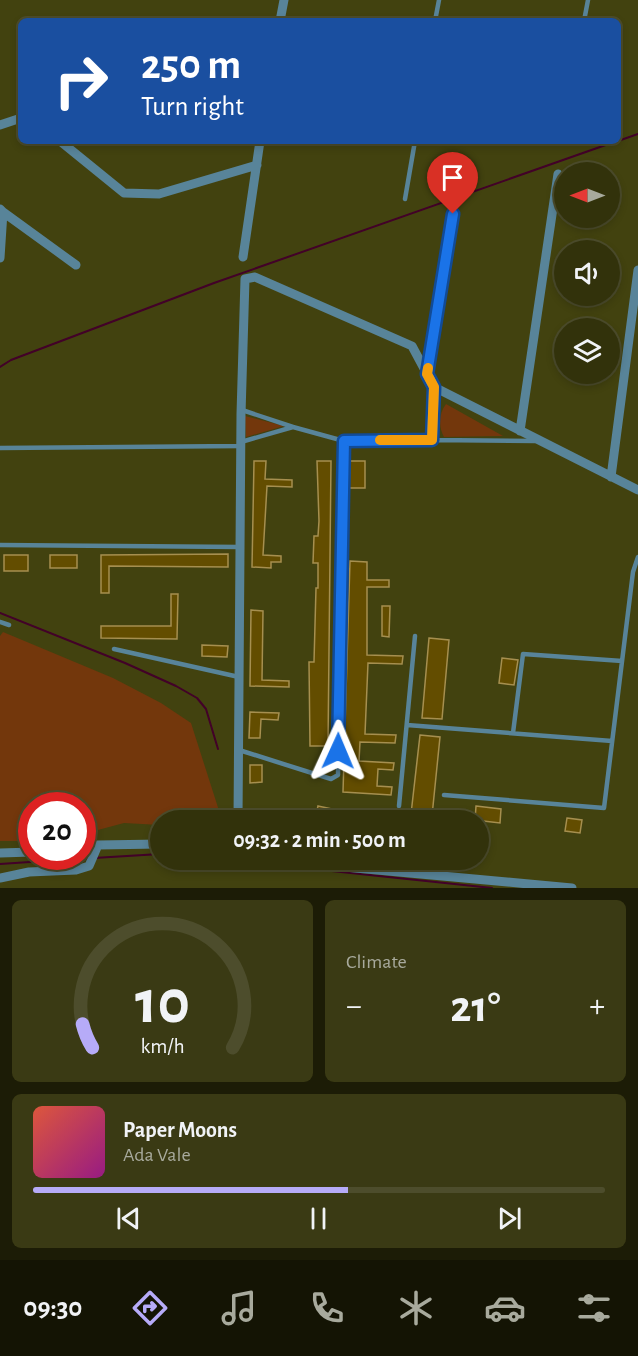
<!DOCTYPE html>
<meta charset="utf-8">
<style>
:root{--surface:#32320b;--page:#3a3a14;--text:#f1f3f6;--muted:#a8aa9d;--line:#4d4d2c;--accent:#b6abf8}
body{margin:0;font-family:"Alegreya Sans",sans-serif;background:var(--page);color:var(--text);height:100vh;display:flex;flex-direction:column;font-size:22px;white-space:nowrap}
*{box-sizing:border-box;margin:0}
p{font-size:20px;color:var(--muted)}
.icon{flex:none;width:33px;height:33px;fill:none;stroke:currentColor;stroke-width:2;stroke-linecap:round;stroke-linejoin:round}
.map{position:relative;height:888px;overflow:hidden}
.details{display:flex;flex-direction:column;gap:12px;padding:12px;background:#1c1c06;flex:1}
.details>*{flex:none}
.banner{position:absolute;left:18px;top:18px;width:603px;height:126px;border-radius:9px;box-shadow:0 3px 9px #0003,0 0 0 2px var(--line);background:#1a4fa0;color:#fff;overflow:hidden}
.needle{width:39px;rotate:270deg}
.buttons{position:absolute;left:554px;top:162px;display:grid;gap:12px}
.buttons a{display:grid;place-items:center;width:66px;height:66px;border-radius:50%;background:var(--surface);box-shadow:0 3px 9px #0003,0 0 0 2px var(--line);font-size:30px}
.speed{position:absolute;left:18px;top:792px;display:flex;gap:12px;font-size:30px;font-weight:700;text-align:center}
.speed>*{display:grid;place-content:center;width:78px;height:78px;border-radius:50%;background:var(--surface);box-shadow:0 3px 9px #0003,0 0 0 2px var(--line);line-height:1}
.speed .limit{border:9px solid #d22;background:#fff;color:#111}
.pin{position:absolute;display:grid;place-items:center;width:51px;height:51px;color:#fff;margin:-62px -26px;border-radius:50% 50% 50% 0;rotate:-45deg;box-shadow:0 0 6px #0007}
.pin .icon{rotate:45deg}
.me{position:absolute;width:66px;margin:-33px;rotate:1deg;stroke-linejoin:round;filter:drop-shadow(0 0 4px #0008)}
.turn{display:flex;align-items:center;gap:21px;height:126px;padding:0 24px;font-size:27px}
.turn .icon{width:78px;height:78px;stroke-width:2.5}
.turn b{display:block;font-size:42px;line-height:51px}
.big{font-size:45px;font-weight:700;line-height:1.1}
.details .tile{flex:1;display:flex;flex-direction:column;justify-content:center;gap:9px;min-width:0;padding:0 21px;border-radius:9px;background:var(--page)}
.details .dial{align-items:center;gap:0}
.dial svg{height:156px;overflow:visible;fill:none;stroke:var(--line);stroke-width:7;stroke-linecap:round;text-anchor:middle}
.dial text{fill:var(--text);stroke:none}
.song{display:flex;align-items:center;gap:18px}
.cover{width:72px;height:72px;border-radius:9px;background:linear-gradient(135deg,hsl(10 70% 55%),hsl(310 70% 35%))}
.played{height:6px;border-radius:3px;background:linear-gradient(90deg,var(--accent) 55%,var(--line) 55%)}
.keys{display:flex;justify-content:space-around;direction:ltr}
.heat{display:flex;justify-content:space-between;align-items:center;font-size:33px;direction:ltr}
.details .tiles{flex:1;display:grid;gap:12px;grid-template-columns:1fr 1fr}
.tile:last-child{grid-column:span 2}
.trip{position:absolute;left:150px;top:810px;width:339px;height:60px;border-radius:30px;background:var(--surface);box-shadow:0 3px 9px #0003,0 0 0 2px var(--line);font-weight:700;line-height:60px;text-align:center}
.tab-bar{display:flex;height:96px;justify-content:space-around;align-items:center;background:#141404;color:var(--muted)}
.tab-bar .icon{width:42px;height:42px}
.tab-bar .current{color:var(--accent)}
.tab-bar b{font-size:27px;color:var(--text)}
.map>svg:first-child{display:block}
.green{fill:#73370c}
.lines{fill:none;stroke-linecap:round;stroke-linejoin:round}
.stream{stroke:#420128;stroke-width:2}
.building{fill:#634d00;stroke:#a68f4f;stroke-width:1.5}
.service{stroke:#588499;stroke-width:4.5}
.minor{stroke:#588499;stroke-width:9}
.route-casing{stroke:#114b97;stroke-width:15}
.route{stroke:#1a73e8;stroke-width:10}
.slow{stroke:#f59e0b;stroke-width:10}
</style>
<div class="map">
<svg width="638" height="888" viewBox="0 0 638 888">
<rect width="100%" height="100%" fill="#42420f"/>
<!-- green -->
<path class="green" d="M446,404L503,436L444,437C438,426 439,413 446,404Z
M245,416L284,426L246,437Z
M3,632L113,678L161,703L191,723L222,820H160V825L124,823L83,834L82,806H32L31,841H0V636Z"/>
<g class="lines">
<!-- stream -->
<path class="stream" d="M618,141L638,134
M0,367L11,360L214,283L617,141
M0,613L125,663L176,686L197,698L206,709L218,749
M94,858L160,854
M227,860L492,888
M0,864L89,858"/>
</g>
<!-- building -->
<path class="building" d="M254,461H266L265,479L292,480V487L267,486L263,555L281,556V562H271V568L252,567Z
M317,461H331L328,746H310L309,662H314L316,588H318V563H313L314,536H318L319,521Z
M350,461H365V488H349Z
M228,554V567L109,566V593H101V555Z
M4,555H28V571H4Z
M50,555H77V568H50Z
M350,561L367,562V580H389V587H367V655L403,656L402,664L368,663L365,734L396,735L395,743L360,742L359,761L394,763L393,770L378,769L377,786L392,787L391,795L343,792Z
M171,594H178L177,639L101,638V626H171Z
M382,606H390L389,637L382,636Z
M251,610L263,611L262,680L289,681V687L250,686Z
M429,638L449,640L442,719L422,718Z
M202,645L228,646L227,657L202,656Z
M502,658L518,660L514,685L499,683Z
M250,712L279,713L278,720L261,719L260,738H249Z
M420,735L440,737L432,816L411,814Z
M250,765H262V782L250,783Z
M318,806L351,813L349,820H315Z
M476,806L501,809L500,823L475,820Z
M567,818L582,820L580,833L565,831Z"/>
<g class="lines">
<!-- service -->
<path class="service" d="M435,21L439,0
M584,21L588,0
M405,199L415,141
M242,410L293,427
M432,440L535,441
M241,442L293,427L344,441L432,440L434,388
M0,448L241,446
M0,545L240,547
M0,622L9,625
M114,649L239,677
M407,725L612,741
M513,733L523,654L622,661
M239,750L331,779L338,775L344,441
M444,795L604,808L633,572L638,557
M399,806L415,636"/>
<!-- minor -->
<path class="minor" d="M280,21L284,0
M0,125L21,118
M60,141L124,193L159,194L257,165
M0,209L3,212L0,258
M3,212L76,265
M243,257L260,141
M427,374L453,214
M520,431L558,174
M611,477L638,270
M238,820L241,414L245,279L255,277L412,346L434,387L638,490
M82,846L98,845L160,844
M0,853L32,852
M268,860L572,888
M0,878L29,872L76,870L89,866L98,845"/>
</g>
<g class="lines">
<!-- route casing -->
<g class="route-casing">
<path id="route" d="M338,751L344,441L432,440L434,387L427,374L453,214"/>
</g>
<!-- route -->
<use href="#route" class="route"/>
<!-- slow -->
<path class="slow" d="M380,440H432L434,387L427,374L428,368"/>
</g>
</svg>
<div class="buttons">
<a><svg class="needle" viewBox="-14 -14 28 28"><path d="M0-13l5 13h-10z" fill="#e53935"/><path d="M0 13l5-13h-10z" fill="#a8aa9d"/></svg></a>
<a><svg class="icon" aria-label="sound" viewBox="0 0 24 24"><path d="M4 9h4l5-4v14l-5-4H4zM17 9q2 3 0 6"/></svg></a>
<a><svg class="icon" aria-label="layers" viewBox="0 0 24 24"><path d="M12 4l9 5-9 5-9-5zM3 14l9 5 9-5"/></svg></a>
</div>
<div class="speed"><div class="limit">20</div></div>
<div class="pin" style="left:453px;top:214px;background:#d93025"><svg class="icon" aria-label="arrive" viewBox="0 0 24 24"><path d="M6 21V4h12l-3 4 3 4H6"/></svg></div>
<svg class="me" style="left:338px;top:751px" viewBox="-20 -20 40 40"><path d="M0-17L14 15 0 8-14 15z" fill="#1a73e8" stroke="#fff" stroke-width="4"/></svg>
<div class="trip">09:32 · 2 min · 500 m</div>
<div class="banner">
<div class="turn"><svg class="icon" aria-label="right" viewBox="0 0 24 24"><path d="M7 20v-9h11M14 6l5 5-5 5"/></svg><div><b>250 m</b>Turn right</div></div>
</div>
</div>
<section class="details">
<div class="tiles">
<div class="tile dial"><svg viewBox="0 0 100 80">
<path d="M14 69A42 42 0 1 1 86 69"/>
<path d="M14 69A42 42 0 0 1 9 57" stroke="#b6abf8"/>
<text x="50" y="56" font-size="32" font-weight="700">10</text>
<text x="50" y="72" font-size="11">km/h</text>
</svg></div>
<div class="tile"><p>Climate</p>
<div class="heat"><a>−</a><b class="big">21°</b><a>+</a></div>
</div>
<div class="tile">
<div class="song"><i class="cover"></i><div><b>Paper Moons</b><p>Ada Vale</p></div></div>
<div class="played"></div>
<div class="keys"><svg class="icon" aria-label="previous" viewBox="0 0 24 24"><path d="M18 5L8 12l10 7zM5 5v14"/></svg><svg class="icon" aria-label="pause" viewBox="0 0 24 24"><path d="M8 5v14M16 5v14"/></svg><svg class="icon" aria-label="next" viewBox="0 0 24 24"><path d="M6 5l10 7-10 7zM19 5v14"/></svg></div>
</div>
</div>
</section>
<nav class="tab-bar">
<b>09:30</b>
<svg class="icon current" aria-label="directions" viewBox="0 0 24 24"><path d="M12 3l9 9-9 9-9-9zM9 14v-3h6M13 9l2 2-2 2"/></svg>
<svg class="icon" aria-label="music" viewBox="0 0 24 24"><path d="M9 18V5l10-2v13"/><circle cx="6" cy="18" r="3"/><circle cx="16" cy="16" r="3"/></svg>
<svg class="icon" aria-label="phone" viewBox="0 0 24 24"><path d="M5 4h4l2 5-3 2q2 4 5 5l2-3 5 2v4C11 20 4 13 5 4z"/></svg>
<svg class="icon" aria-label="climate" viewBox="0 0 24 24"><path d="M12 3v18M4 7l16 10M4 17L20 7"/></svg>
<svg class="icon" aria-label="car" viewBox="0 0 24 24"><path d="M5 17H2v-5l4-1 3-4h7l3 4 3 1v5h-3M9 17h6M6 11h13"/><circle cx="7" cy="17" r="2"/><circle cx="17" cy="17" r="2"/></svg>
<svg class="icon" aria-label="filters" viewBox="0 0 24 24"><path d="M4 7h16M4 17h16"/><circle cx="9" cy="7" r="2"/><circle cx="15" cy="17" r="2"/></svg>
</nav>
